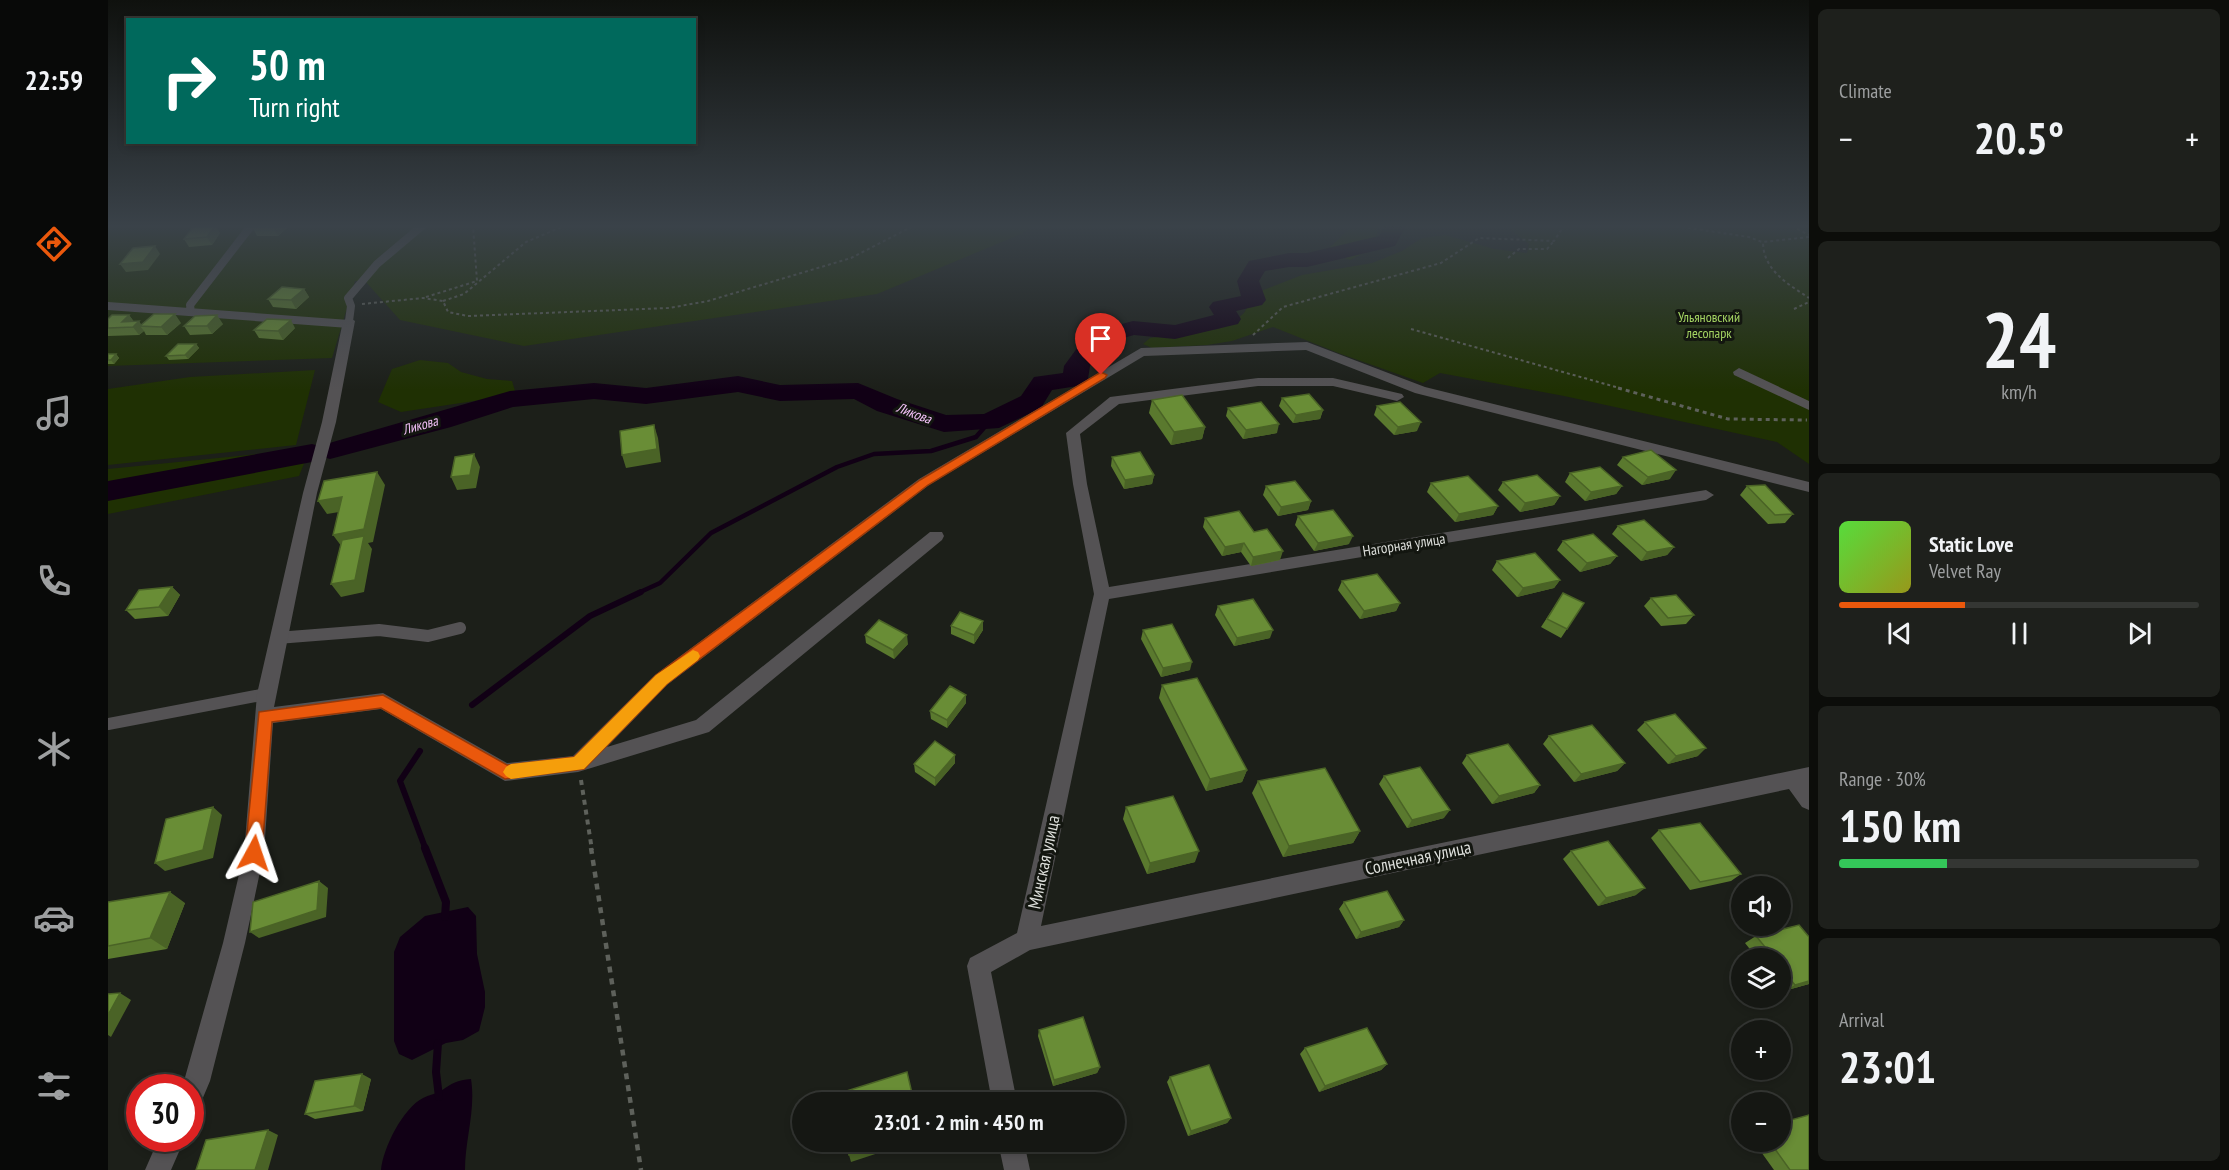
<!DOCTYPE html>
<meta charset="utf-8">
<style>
:root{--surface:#151713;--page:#1e201c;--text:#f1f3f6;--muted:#9d9fa0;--line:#343633;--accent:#ea580c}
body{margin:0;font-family:"PT Sans Narrow",sans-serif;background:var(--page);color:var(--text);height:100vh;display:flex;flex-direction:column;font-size:22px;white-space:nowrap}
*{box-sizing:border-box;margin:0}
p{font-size:20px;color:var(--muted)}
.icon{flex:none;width:33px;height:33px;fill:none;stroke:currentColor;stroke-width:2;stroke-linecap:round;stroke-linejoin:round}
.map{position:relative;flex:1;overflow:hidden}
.drawer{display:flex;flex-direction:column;gap:9px;padding:9px;background:#0c0d0a;width:420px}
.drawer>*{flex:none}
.banner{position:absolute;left:18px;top:18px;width:570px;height:126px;border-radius:0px;box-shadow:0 3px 9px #0003,0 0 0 2px var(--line);background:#00695c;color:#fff;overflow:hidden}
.tools{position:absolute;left:1623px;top:876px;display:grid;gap:12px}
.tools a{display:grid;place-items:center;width:60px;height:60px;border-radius:50%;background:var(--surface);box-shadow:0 3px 9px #0003,0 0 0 2px var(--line);font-size:30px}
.speed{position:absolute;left:18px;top:1074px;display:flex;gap:12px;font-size:30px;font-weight:700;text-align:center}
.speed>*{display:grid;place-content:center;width:78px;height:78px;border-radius:50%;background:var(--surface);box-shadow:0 3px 9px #0003,0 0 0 2px var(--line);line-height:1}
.speed .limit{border:9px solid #d22;background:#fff;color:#111}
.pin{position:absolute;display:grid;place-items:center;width:51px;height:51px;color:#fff;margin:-62px -26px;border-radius:50% 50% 50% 0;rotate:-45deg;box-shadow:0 0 6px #0007}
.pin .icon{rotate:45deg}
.me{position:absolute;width:66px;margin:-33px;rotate:5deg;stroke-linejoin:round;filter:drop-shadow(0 0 4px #0008)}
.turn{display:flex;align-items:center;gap:21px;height:126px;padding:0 24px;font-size:27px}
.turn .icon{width:78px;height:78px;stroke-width:2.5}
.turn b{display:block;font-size:42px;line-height:51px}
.big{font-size:45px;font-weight:700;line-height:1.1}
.drawer .card{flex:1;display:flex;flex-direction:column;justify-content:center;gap:9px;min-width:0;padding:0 21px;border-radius:9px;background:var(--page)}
.drawer .dial{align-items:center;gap:0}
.dial b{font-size:78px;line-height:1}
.song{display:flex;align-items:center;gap:18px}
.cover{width:72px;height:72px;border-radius:9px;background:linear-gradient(135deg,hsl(110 70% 55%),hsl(60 70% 35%))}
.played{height:6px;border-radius:3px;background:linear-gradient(90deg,var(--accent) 35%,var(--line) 35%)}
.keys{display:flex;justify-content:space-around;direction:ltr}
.heat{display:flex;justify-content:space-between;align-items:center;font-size:33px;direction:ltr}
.charge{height:9px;border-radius:4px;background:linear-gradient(90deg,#34c759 30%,var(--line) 0)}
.trip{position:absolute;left:684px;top:1092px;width:333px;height:60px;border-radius:30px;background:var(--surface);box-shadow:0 3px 9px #0003,0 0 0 2px var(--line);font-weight:700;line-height:60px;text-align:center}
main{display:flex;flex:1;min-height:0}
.tabs{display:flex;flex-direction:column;width:108px;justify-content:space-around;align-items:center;background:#080908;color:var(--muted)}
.tabs .icon{width:42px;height:42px}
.tabs .current{color:var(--accent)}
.tabs b{font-size:27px;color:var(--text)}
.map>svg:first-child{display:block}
.green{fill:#1f3003}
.water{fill:#110015}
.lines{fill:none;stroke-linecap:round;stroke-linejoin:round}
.stream-far2{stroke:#110015;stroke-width:4.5}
.stream-far1{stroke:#110015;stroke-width:6}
.stream{stroke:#110015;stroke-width:8}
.river{fill:#110015;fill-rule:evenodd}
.path-far3{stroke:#5e615b;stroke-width:2;stroke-dasharray:3 3;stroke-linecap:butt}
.path-far2{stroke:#5e615b;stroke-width:3;stroke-dasharray:4 4;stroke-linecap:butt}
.path-far1{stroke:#5e615b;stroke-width:4;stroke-dasharray:5 5;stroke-linecap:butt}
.path{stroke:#5e615b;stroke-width:4.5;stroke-dasharray:6 6;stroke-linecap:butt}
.service-far1{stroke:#545254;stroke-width:8}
.service{stroke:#545254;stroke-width:12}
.minor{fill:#545254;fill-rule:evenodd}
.wall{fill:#5a792e}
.shaded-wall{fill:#4a6326}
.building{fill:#698d36;stroke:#4a6326;stroke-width:1.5}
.route{fill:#ea580c;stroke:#983908;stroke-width:1.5}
.slow{fill:#f59e0b}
.labels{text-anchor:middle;stroke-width:6;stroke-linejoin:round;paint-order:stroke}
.far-park-label{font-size:14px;fill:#a4d462;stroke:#131610}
.far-water-label{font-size:14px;font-style:italic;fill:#f3c1f8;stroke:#131610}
.street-label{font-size:15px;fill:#dddfdb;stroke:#131610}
.near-street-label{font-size:18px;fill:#dddfdb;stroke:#131610}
</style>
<main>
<nav class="tabs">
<b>22:59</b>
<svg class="icon current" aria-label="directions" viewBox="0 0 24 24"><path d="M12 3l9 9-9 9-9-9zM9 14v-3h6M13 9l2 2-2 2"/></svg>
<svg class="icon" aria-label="music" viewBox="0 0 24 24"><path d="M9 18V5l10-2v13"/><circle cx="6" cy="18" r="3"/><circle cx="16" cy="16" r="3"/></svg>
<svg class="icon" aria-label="phone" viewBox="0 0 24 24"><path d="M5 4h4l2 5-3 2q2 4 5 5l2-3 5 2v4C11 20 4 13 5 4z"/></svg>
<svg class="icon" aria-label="climate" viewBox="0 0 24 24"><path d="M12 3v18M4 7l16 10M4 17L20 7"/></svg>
<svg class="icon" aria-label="car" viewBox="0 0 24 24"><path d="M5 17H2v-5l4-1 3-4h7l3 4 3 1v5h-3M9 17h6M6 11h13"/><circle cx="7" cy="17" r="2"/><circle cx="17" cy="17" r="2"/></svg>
<svg class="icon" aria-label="filters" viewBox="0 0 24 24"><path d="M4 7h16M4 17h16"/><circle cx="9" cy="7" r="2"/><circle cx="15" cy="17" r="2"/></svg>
</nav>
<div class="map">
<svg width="1701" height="1170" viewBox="0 0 1701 1170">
<rect width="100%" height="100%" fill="#1c1f19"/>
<!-- green -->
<path class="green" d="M0,226H924L913,234L769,294L416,346L292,320L257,281H247L224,358L0,366Z
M1244,226H1270C1268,248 1260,251 1242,260L1218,251Z
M1398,226H1701V464L1669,442L1456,396L1332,373L1315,383L1233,354L1165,327L1124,341L1099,345L1044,348L1035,344L1042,338L1110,329L1126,322L1136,313L1148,293L1194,275L1264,263L1294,251L1314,238L1338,235L1386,249L1419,253L1421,244Z
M312,360L340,363L353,372L379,379L404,381L407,391L386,398L293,412L270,402L284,369Z
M207,370L188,445L0,465V389L82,377Z
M202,449L191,476L0,514V469Z"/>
<!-- water -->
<path class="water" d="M360,907L368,916L369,954L377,992V1007L371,1031L355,1040L338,1043L304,1060L291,1054L286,1041V952L292,937L317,916Z
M363,1079C368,1110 357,1139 357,1170H273C275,1148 295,1108 315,1098C321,1095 327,1094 333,1091C344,1083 349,1080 363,1079Z"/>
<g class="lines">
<!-- stream-far2 -->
<path class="stream-far2" d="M530,593L552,583L603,533L729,467L766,454L823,451L868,437L881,422"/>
<!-- stream-far1 -->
<path class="stream-far1" d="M364,705L482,616L533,592
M312,751L292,781L318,850"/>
<!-- stream -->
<path class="stream" d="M317,848L338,902L337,917
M330,1043L328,1072L331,1097"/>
<!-- river -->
<path class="river" d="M1277,226H1298L1287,246L1199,267H1181L1157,271L1151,281L1158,300L1154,305L1128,311L1133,319L1130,324L1067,339L1026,335L998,343L982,366L980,379L976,385L944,390L933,408L891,428L836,432L769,411L746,399L672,401L630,392L538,404L486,399L405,407L343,427L222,459L215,457L204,462L0,501V481L204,444L211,446L402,391L486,383L538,388L630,376L672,385L750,383L789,399L838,415L876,414L913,396L926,377L955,373L956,366L980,333L1025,321L1067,325L1106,315L1101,307L1105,302L1133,296L1129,281L1141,261L1181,253H1199L1271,236Z"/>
<!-- path-far3 -->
<path class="path-far3" d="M1568,226L1641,237L1654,242
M1684,226L1701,235
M1701,237L1655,242C1655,270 1680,284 1701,298
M1400,258L1411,249H1439L1446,241
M318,297L369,281L365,226
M335,301L356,294L418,242L456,226
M254,304L315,298L335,301L340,312L360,316L561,308L600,301L743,258L805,226
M1686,309L1701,302
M1303,329L1515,389
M1145,335L1175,307L1333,263L1371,238L1446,241L1456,226"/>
<!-- path-far2 -->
<path class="path-far2" d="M1510,388L1620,419L1699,420"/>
<!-- path-far1 -->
<path class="path-far1" d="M473,780L484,850"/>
<!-- path -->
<path class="path" d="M483,848L533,1170"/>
<!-- service-far1 -->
<path class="service-far1" d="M0,306L241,324
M83,312L82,305L143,226
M241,321L243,306L240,298L269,264L314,226"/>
<!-- service -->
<path class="service" d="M169,638L271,630L320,636L352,628
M0,724L158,694"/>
<!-- minor -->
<path class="minor" d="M241,317L247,321L228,422L209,493L166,707L275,693L399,763L465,756L547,675L811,479L1033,348L1199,342L1317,387L1701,482V492L1307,393L1198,350L1036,356L821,485L559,685L499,747L588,720L822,532H834L836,536L834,540L601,732L470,772L397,781L273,709L165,723L156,853L137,943L102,1081L91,1107L82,1110V1088H74L115,943L136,853L149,694L195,493L214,422L235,321Z
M1631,368L1701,401V410L1626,375L1625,372Z
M1150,378H1225L1294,394L1296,397L1289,401L1225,386H1150L1011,404L972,434L979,484L1001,587L1598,490L1606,495L1598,500L1001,599L933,926L1701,767V810L1694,807L1681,789L922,950L883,972L909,1102H884L859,966L862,958L909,933L986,594L965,484L958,433L1002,397Z
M51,1138H77L63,1170H37Z
M890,1142H916L922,1170H896Z"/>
</g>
<!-- wall -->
<path class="wall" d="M145,228H179L170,236H149Z
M112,233L104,245L81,247L76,239Z
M196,289L201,297L188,309L165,307L160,299Z
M21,315L26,322L31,321L33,325L73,323L59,335H38L36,331L31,335L0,336V319Z
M115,324L104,334L82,335L76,326Z
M187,328L175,340L151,338L146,330Z
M88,344L91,348L80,359L61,360L58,356Z
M0,354H8L11,358L6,364H0Z
M1174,398L1215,410L1212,419L1185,423L1171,406Z
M1044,400L1097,427L1094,439L1063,445L1041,413Z
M1269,406L1309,431L1286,435L1266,415Z
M1120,408L1169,433L1135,439L1118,416Z
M1004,457L1046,475L1044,484L1016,489L1003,466Z
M1515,457L1562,479L1534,485L1509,465Z
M1462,473L1514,486L1508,494L1477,501L1457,482Z
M1395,482L1452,496L1446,505L1412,512L1390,490Z
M1323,483L1390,506L1385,515L1347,522L1319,492Z
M1158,486L1203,501L1200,510L1170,516L1155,495Z
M1639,486L1685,514L1677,523L1660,524L1632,495Z
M1190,516L1241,544L1206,551L1187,525Z
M1097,518L1146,532L1172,560L1143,566L1133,552L1114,556L1095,527Z
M1510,526L1566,547L1559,555L1533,561L1504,534Z
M1455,541L1509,556L1502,564L1472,572L1449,550Z
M1389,561L1452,580L1446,588L1409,597L1384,570Z
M1234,581L1292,603L1288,611L1252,619L1230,590Z
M64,587L72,595L60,616L27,619L18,610Z
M1455,593L1459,629L1453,638L1433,627Z
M1543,598L1586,615L1578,624L1553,626L1536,606Z
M1110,606L1162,638L1126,646L1107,615Z
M875,621V630L866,644L843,634V626Z
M1035,630L1082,670L1053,677L1033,639Z
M757,635L800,644L786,659L758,643Z
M1054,685L1139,770L1134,782L1098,791L1051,698Z
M858,703L839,728L823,719L822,711Z
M1537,722L1590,756L1560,764L1529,730Z
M1441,736L1517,763L1509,771L1466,782L1435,744Z
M847,755V763L827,786L807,772L806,764Z
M1359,755L1432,785L1426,793L1384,804L1354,763Z
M1276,776L1336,818L1299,828L1271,784Z
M1150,781L1252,831L1245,843L1175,857L1144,793Z
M1018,807L1087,862L1039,874L1015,819Z
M1551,830L1633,874L1623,881L1582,890L1543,838Z
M1463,851L1528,895L1490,906L1455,859Z
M0,902L77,903L59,949L0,959Z
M1236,902L1296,920L1291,927L1248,939L1231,909Z
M1648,936L1701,937V984L1676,991L1672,987V958H1649L1637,943Z
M931,1030L992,1067L989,1073L945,1086L930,1036Z
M1197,1048L1279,1064L1273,1070L1211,1092L1192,1054Z
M1062,1077L1123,1118L1119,1123L1080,1136L1059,1082Z
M263,1079L255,1111L207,1119L197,1114Z
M1646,1142H1672L1701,1170H1666Z"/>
<!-- shaded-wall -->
<path class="shaded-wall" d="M108,226L112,233L104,245L99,237Z
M168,226H178L179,228L170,236L166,228Z
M47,246L52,254L40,270L18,272L12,264Z
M196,289L201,297L188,309L183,300Z
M67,314L73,323L59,335L53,327Z
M21,315L27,323L14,322Z
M109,315L115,324L104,334L99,326Z
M183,320L187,328L175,340L170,331Z
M31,321L34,326H32L36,331L31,335L25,327Z
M88,344L91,348L80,359L77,355Z
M8,354L11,358L6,364L3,360Z
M1215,410L1212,419L1185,423L1188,415Z
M1313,422L1309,431L1286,435L1290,427Z
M1171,424L1169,433L1135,439L1138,430Z
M546,425L550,438L553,462L518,468L514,455Z
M1097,427L1094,439L1063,445L1066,432Z
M366,454L372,467L368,488L349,490L343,477Z
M1568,470L1562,479L1534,485L1540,477Z
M269,472L277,485L265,542L260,543L264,549L256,592L233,597L223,584L234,547L225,535Z
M1046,475L1044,484L1016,489L1017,480Z
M1514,486L1508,494L1477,501L1483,492Z
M1452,496L1446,505L1412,512L1417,503Z
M234,497L243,510L219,514L210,501Z
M1203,501L1200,510L1170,516L1173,507Z
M1390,506L1385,515L1347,522L1351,514Z
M1245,536L1241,544L1206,551L1210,543Z
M1136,543L1133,552L1114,556L1117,547Z
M1566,547L1559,555L1533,561L1539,552Z
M1175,551L1172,560L1143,566L1145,557Z
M1509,556L1502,564L1472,572L1479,563Z
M1452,580L1446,588L1409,597L1415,588Z
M64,587L72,595L60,616L51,607Z
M1292,603L1288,611L1252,619L1256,611Z
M875,621V630L866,644V635Z
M1165,630L1162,638L1126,646L1129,638Z
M799,635L800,644L786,659L785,650Z
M1084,662L1082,670L1053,677L1055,668Z
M858,695V703L839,728V720Z
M1598,748L1590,756L1560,764L1568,756Z
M847,755V763L827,786V778Z
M1517,763L1509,771L1466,782L1473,774Z
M1139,770L1134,782L1098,791L1102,779Z
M1432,785L1426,793L1384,804L1391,796Z
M105,807L114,815L105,858L57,871L47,863Z
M1342,810L1336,818L1299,828L1304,820Z
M1252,831L1245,843L1175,857L1181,846Z
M1091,851L1087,862L1039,874L1042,863Z
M211,881L220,888L218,917L151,938L142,932Z
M1537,888L1528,895L1490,906L1498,898Z
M62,892L77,903L59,949L42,938Z
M1296,920L1291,927L1248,939L1253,932Z
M1701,981V984L1676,991L1687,985Z
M12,993L23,1000L3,1037L0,1035V1015Z
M1279,1064L1273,1070L1211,1092L1217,1086Z
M992,1067L989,1073L945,1086L946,1080Z
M254,1074L263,1079L255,1111L246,1106Z
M1123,1118L1119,1123L1080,1136L1083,1131Z
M160,1130L170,1135L160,1170H147Z
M781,1142H804L743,1162L741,1155Z"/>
<!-- building -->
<path class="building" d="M107,226L99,237L76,239L85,227Z
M147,226H168L166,228H145Z
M47,246L35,262L12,264L25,248Z
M174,287L196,289L183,300L160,299Z
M46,314H67L53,327L32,326Z
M4,315H21L14,322L31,321L25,327L0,328V319Z
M109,315L99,326H76L87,316Z
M159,319L183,320L170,331L146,330Z
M70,344H88L77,355L58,356Z
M0,354H8L3,360H0Z
M1201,394L1215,410L1188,415L1174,398Z
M1074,395L1097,427L1066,432L1044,400Z
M1153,402L1171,424L1138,430L1120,408Z
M1292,402L1313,422L1290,427L1269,406Z
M546,425L549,449L514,455L512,431Z
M1543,450L1568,470L1540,477L1515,457Z
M1032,452L1046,475L1017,480L1004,457Z
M366,454L362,475L343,477L347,457Z
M1492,467L1514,486L1483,492L1462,473Z
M269,472L256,529L225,535L234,497L210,501L216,481Z
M1429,475L1452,496L1417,503L1395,482Z
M1360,476L1390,506L1351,514L1323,483Z
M1187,481L1203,501L1173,507L1158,486Z
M1657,485L1685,514L1667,515L1639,486Z
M1225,510L1245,536L1210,543L1190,516Z
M1131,511L1146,532L1159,529L1175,551L1145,557L1136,543L1117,547L1097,518Z
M1536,520L1566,547L1539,552L1510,526Z
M1485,534L1509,556L1479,563L1455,541Z
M256,536L247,580L223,584L234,540Z
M1427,553L1452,580L1415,588L1389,561Z
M1269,574L1292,603L1256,611L1234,581Z
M64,587L51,607L18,610L31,590Z
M1455,593L1476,603L1459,629L1439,619Z
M1568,595L1586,615L1560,618L1543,598Z
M1145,599L1165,630L1129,638L1110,606Z
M852,612L875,621L866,635L843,626Z
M771,620L799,635L785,650L757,635Z
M1064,624L1084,662L1055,668L1035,630Z
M1089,678L1139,770L1102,779L1054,685Z
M842,686L858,695L839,720L822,711Z
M1567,714L1598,748L1568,756L1537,722Z
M1484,725L1517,763L1473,774L1441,736Z
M827,741L847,755L827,778L806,764Z
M1400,744L1432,785L1391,796L1359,755Z
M1312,767L1342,810L1304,820L1276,776Z
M1217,768L1252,831L1181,846L1150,781Z
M1065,796L1091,851L1042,863L1018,807Z
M105,807L95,850L47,863L58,819Z
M1592,823L1633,874L1592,882L1551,830Z
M1500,841L1537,888L1498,898L1463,851Z
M211,881L209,910L142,932L145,902Z
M1279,891L1296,920L1253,932L1236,902Z
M62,892L42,938L0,946V902Z
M1691,925L1701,937V981L1687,985L1672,967V958H1666L1648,936Z
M12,993L0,1015V994Z
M975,1017L992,1067L946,1080L931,1030Z
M1259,1028L1279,1064L1217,1086L1197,1048Z
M1101,1065L1123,1118L1083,1131L1062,1077Z
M799,1072L806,1102H731L729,1094Z
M254,1074L246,1106L197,1114L207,1081Z
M1701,1115V1170H1682L1662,1142H1672V1123Z
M160,1130L147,1170H88L98,1140Z
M738,1142H781L741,1155Z"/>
<!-- sky -->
<linearGradient id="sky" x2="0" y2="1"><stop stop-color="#0f110e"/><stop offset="0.58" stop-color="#3a4249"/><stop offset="1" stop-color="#3a4249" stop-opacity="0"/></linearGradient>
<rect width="1701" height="390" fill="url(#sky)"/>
<!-- route -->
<path class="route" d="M993,372L999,375L997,378L820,485L559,684L476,769L397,779L273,708L164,722L154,853L152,859L146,861L140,859L137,853L151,712L275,695L399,765L466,757L548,675L812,480Z"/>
<!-- slow -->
<path class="slow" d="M585,650L590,652L592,656L590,660L559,684L476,769L403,779L398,776L395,772L398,767L403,764L466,757L548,675Z"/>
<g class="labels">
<!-- far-park labels -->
<g class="far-park-label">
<text x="1601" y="322">Ульяновский<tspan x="1601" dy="16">лесопарк</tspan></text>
</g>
<!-- far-water labels -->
<g class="far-water-label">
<text transform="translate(806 413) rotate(21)" y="5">Ликова</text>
<text transform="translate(312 425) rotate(-16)" y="5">Ликова</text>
</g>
<!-- street labels -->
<g class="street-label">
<text transform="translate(1296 545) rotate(-9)" y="5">Нагорная улица</text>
</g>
<!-- near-street labels -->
<g class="near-street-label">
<text transform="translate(1310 858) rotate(-12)" y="6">Солнечная улица</text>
<text transform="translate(936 862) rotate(-78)" y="6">Минская улица</text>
</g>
</g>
</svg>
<div class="tools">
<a><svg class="icon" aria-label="sound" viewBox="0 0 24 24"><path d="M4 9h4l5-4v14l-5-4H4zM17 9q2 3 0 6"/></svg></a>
<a><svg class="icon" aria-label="layers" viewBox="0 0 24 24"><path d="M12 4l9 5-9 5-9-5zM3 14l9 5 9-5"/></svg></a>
<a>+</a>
<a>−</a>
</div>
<div class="speed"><div class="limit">30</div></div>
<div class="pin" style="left:993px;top:375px;background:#d93025"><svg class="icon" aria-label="arrive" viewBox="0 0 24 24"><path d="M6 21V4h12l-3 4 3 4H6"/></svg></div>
<svg class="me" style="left:146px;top:853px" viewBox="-20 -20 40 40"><path d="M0-17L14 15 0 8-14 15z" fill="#ea580c" stroke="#fff" stroke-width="4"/></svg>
<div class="trip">23:01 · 2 min · 450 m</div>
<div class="banner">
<div class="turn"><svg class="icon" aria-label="right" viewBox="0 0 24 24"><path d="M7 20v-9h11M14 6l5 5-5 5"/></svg><div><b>50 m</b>Turn right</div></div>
</div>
</div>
<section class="drawer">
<div class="card"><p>Climate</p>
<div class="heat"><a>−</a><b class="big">20.5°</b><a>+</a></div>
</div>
<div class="card dial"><b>24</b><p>km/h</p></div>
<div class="card">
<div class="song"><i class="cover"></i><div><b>Static Love</b><p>Velvet Ray</p></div></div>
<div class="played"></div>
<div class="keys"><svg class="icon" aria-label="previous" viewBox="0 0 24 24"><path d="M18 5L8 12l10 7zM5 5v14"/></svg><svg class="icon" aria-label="pause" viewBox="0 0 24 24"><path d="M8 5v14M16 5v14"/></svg><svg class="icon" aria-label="next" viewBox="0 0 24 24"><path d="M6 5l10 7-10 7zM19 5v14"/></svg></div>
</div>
<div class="card"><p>Range · 30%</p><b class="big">150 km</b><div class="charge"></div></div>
<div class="card"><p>Arrival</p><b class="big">23:01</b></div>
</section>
</main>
